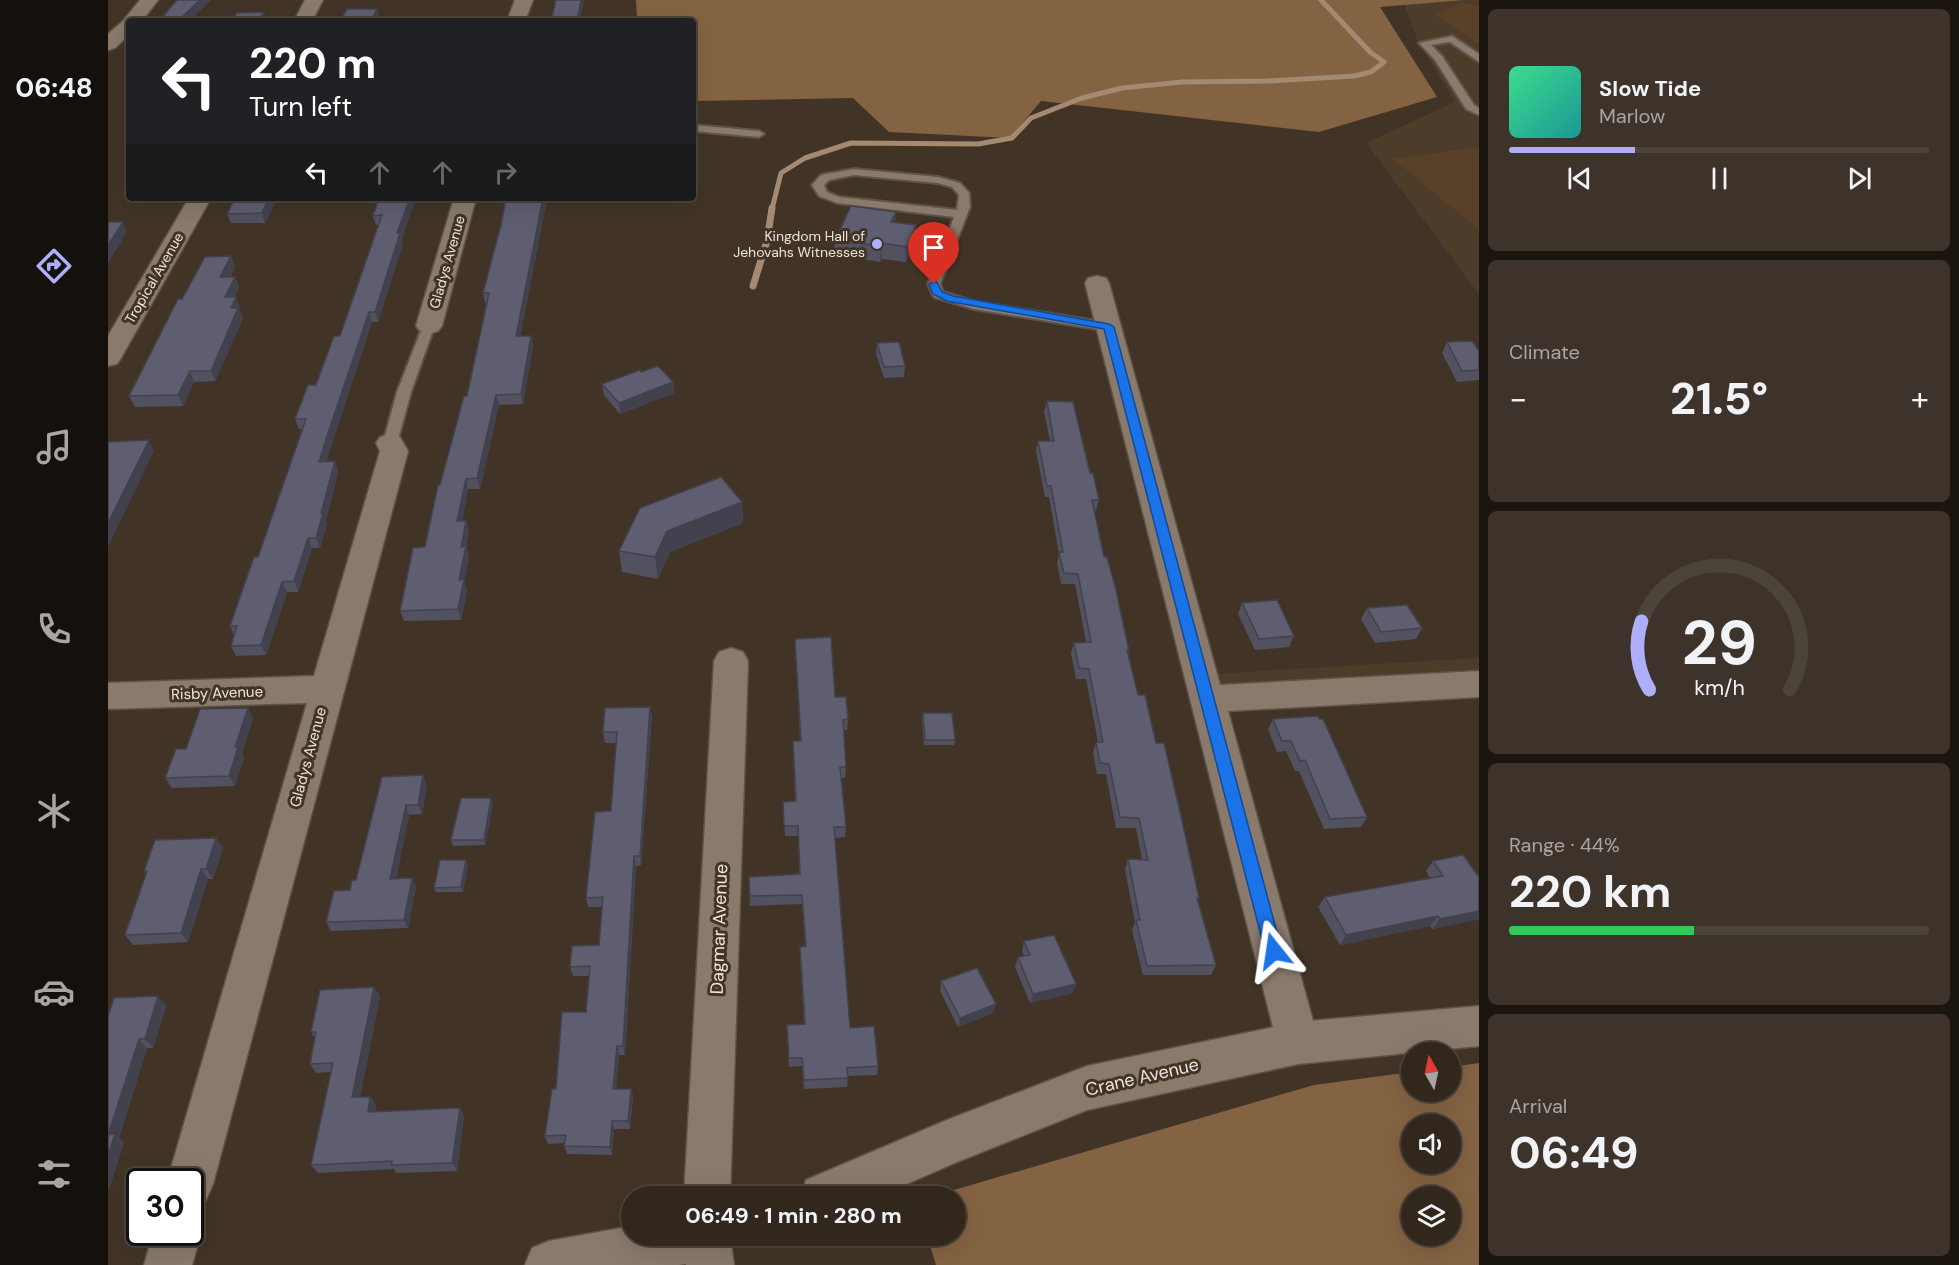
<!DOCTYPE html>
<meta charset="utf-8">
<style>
:root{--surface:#31271d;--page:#3d332a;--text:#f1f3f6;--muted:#a8a5a4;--line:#4c443b;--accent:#aeaefa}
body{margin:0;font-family:"DM Sans",sans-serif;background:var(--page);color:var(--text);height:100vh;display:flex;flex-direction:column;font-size:22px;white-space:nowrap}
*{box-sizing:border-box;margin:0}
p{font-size:20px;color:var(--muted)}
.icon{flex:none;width:33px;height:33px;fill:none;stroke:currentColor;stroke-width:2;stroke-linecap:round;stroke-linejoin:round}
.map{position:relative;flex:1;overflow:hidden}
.side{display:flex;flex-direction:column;gap:9px;padding:9px;background:#1b1510;width:480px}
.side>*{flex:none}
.guide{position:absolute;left:18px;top:18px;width:570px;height:183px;border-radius:6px;box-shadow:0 6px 24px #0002,0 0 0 2px var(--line);background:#202124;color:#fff;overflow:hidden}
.needle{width:39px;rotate:351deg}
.buttons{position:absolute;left:1293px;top:1042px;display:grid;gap:12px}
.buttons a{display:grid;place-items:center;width:60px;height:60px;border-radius:50%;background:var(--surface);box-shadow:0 6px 24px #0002,0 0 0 2px var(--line);font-size:30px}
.speed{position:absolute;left:18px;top:1168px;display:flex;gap:12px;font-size:30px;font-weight:700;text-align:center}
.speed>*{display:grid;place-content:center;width:78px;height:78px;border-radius:50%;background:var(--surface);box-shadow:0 6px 24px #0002,0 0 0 2px var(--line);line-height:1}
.speed .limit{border:3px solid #111;border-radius:9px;background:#fff;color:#111}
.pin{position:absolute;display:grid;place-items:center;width:51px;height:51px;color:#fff;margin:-62px -26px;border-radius:50% 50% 50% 0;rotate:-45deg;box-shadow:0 0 6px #0007}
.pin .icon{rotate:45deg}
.me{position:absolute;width:66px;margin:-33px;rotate:345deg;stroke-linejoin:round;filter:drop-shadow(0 0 4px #0008)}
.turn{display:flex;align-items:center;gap:21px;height:126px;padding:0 24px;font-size:27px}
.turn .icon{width:78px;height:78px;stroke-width:2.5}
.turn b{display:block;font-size:42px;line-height:51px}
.lanes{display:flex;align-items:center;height:57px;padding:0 24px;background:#0003;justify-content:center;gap:30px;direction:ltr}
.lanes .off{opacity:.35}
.big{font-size:45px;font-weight:700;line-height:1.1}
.side .tile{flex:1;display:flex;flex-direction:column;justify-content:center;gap:9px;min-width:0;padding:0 21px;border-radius:9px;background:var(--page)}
.side .dial{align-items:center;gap:0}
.dial svg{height:156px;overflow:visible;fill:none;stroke:var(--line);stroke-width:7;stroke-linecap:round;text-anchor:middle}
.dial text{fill:var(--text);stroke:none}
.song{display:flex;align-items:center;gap:18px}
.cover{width:72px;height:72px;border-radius:9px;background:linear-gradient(135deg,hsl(150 70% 55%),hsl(180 70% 35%))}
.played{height:6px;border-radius:3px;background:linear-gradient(90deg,var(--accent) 30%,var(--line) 30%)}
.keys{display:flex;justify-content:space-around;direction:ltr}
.heat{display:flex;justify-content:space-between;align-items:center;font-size:33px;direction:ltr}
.charge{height:9px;border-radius:4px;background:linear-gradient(90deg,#34c759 44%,var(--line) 0)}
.trip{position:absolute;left:513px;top:1186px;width:345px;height:60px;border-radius:30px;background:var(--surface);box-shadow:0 6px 24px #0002,0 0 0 2px var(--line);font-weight:700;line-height:60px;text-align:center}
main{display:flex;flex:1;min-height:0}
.menu{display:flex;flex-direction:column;width:108px;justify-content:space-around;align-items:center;background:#14100c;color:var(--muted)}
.menu .icon{width:42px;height:42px}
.menu .active{color:var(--accent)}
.menu b{font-size:27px;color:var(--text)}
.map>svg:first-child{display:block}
.built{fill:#4e3c2b}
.green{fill:#594129}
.forest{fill:#846342;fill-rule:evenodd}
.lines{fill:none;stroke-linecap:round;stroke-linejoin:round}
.stream-far1{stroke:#a48a70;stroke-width:5}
.stream{stroke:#a48a70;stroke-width:7}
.service-casing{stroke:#5e5348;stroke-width:4}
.minor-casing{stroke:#5e5348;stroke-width:3}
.tertiary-casing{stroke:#5e5348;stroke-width:3}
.service{fill:#897a6c;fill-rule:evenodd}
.minor{fill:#897a6c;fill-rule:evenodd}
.tertiary{fill:#897a6c;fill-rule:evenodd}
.wall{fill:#515160}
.shaded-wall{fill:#42424e}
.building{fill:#5e5e70;stroke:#42424e;stroke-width:1.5}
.route{fill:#1a73e8;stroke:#114b97;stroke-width:1.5}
.poi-dot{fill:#aeaefa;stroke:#413427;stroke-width:2}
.labels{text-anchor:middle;stroke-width:6;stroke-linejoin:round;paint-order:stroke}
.far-poi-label{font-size:14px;fill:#ede4dc;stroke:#413427;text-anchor:end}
.far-street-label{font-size:14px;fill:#ede4dc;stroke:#413427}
.street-label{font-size:15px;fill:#ede4dc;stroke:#413427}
.near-street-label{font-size:18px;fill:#ede4dc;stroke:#413427}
</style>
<main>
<nav class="menu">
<b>06:48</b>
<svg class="icon active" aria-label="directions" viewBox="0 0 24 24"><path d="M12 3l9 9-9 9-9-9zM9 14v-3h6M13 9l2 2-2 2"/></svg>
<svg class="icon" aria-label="music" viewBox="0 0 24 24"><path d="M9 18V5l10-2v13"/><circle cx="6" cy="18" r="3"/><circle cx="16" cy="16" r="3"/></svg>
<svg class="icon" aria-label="phone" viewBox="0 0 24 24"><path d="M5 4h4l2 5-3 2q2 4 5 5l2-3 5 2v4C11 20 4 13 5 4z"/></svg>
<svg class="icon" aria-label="climate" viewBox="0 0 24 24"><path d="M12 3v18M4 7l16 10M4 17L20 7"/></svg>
<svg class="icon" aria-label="car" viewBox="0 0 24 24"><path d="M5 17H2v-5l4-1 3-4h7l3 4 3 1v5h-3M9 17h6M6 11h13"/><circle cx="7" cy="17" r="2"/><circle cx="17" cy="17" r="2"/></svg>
<svg class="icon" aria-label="filters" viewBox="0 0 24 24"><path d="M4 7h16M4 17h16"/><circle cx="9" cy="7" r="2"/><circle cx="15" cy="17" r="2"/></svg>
</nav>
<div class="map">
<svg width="1371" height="1265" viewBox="0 0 1371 1265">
<rect width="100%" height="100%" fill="#413427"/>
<!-- built -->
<path class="built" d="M1343,0H1371V294L1258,143L1347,102L1309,39L1296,3Z
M1371,658V694L1117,708L1105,674Z"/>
<!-- green -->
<path class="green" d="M1353,3L1371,6V44L1327,15Z
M1371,147V229L1285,159Z"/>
<!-- forest -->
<path class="forest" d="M528,0H1356L1272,7L1329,97L1211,132L933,101L902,138L781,132L745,98L585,101V21H529Z
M1371,1063V1265H828L819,1236H848V1197H822L1206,1085L1303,1072L1304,1092H1342L1343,1067ZM1304,1125H1342V1164H1304ZM1304,1197H1342V1236H1304Z"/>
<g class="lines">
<!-- stream-far1 -->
<path class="stream-far1" d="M664,209L673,173L697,158L743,143L870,144L904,138L923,118L974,98L1014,88L1074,82L1160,81L1246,76L1263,72L1276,62L1262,52L1213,0"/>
<!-- stream -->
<path class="stream" d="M645,286L659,241L664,208"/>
<!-- service casing -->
<g class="service-casing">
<path id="service" d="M1344,36L1371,54V62L1342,42L1323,45L1334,56L1366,105L1371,108V115L1358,109L1327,60L1311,43Z
M585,125L651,131L656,134L651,137L585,131Z
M746,169L830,177L852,183L861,193L862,207L832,284L835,292L868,302L1001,323L1007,327L1001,331L866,309L826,297L820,284L846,217L729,203L711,196L704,185L713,175ZM746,175L829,183L844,187L851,195L849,210L731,197L719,192L716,185L721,180Z
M318,329L324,333L303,392L289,443L287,446H277L275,443L289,392L312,333Z"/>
</g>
<!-- minor casing -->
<g class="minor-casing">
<path id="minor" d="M32,0H50L34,21H21V35L7,48L0,50V34L15,21Z
M197,0H215L204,21H186Z
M407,0H425L417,21H399Z
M81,198H103L13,358L9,364L0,366V336Z
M346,198H368L334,326L330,331L321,334L312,331L308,326Z
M989,276L998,278L1001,283L1112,685L1371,671V697L1120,711L1211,1043L1205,1058L1190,1064L1175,1058L1169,1043L977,283L980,278Z
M282,434L292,437L300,451L105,1184L98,1200L82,1207V1182H59L199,703L0,709V683L206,676L272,451L268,443L272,437Z
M623,648L635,652L640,661L622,1197H576L606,661L611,652Z
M82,1215L86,1216L93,1233L84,1265H36L45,1233H82Z
M574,1236H622L626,1265H578Z"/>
</g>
<!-- tertiary casing -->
<g class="tertiary-casing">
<path id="tertiary" d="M1371,1006V1046L1190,1064L979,1110L849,1162L769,1197H692L698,1180L839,1120L979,1066L1190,1022Z
M524,1226V1236H623L616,1253L599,1260L571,1265H417L424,1248L441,1241Z"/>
</g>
<!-- service -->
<use href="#service" class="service"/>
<!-- minor -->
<use href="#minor" class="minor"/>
<!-- tertiary -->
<use href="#tertiary" class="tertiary"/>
</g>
<!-- wall -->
<path class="wall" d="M169,198L157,223H123L119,214Z
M271,198H308L294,238L295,243L270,322H264L218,462L227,461L230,472L218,520L219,524L212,548H204L190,592H179L158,655L128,656L123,646L126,635L122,626L150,557L195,429H191L187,419L208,385L232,336L270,225H268L265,216Z
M439,200L412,336H423L425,346L415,404L391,405L372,489H360L354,521L361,532L358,547L361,557L356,581L359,590L353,620L296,621L292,611L317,547L332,485L359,396L379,303H377L375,293L393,225Z
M787,222L807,240L798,262L774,259L772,262L726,255L727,240Z
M123,256L127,267L122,277H127L131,287L126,297L132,308L131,310L135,318L107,381L86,382L75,406L27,407L21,396L74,299Z
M1339,342L1371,351V380L1349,382L1334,353Z
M769,343L797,366L796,377L776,378L768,354Z
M565,382L566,393L512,414L496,395L494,384Z
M939,401L982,473L991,500L988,511H986L996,557L1021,651L1020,655L1030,695L1048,743L1091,898L1089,901L1108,965L1103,975H1035L1024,930L1027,923L1017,869L1020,859L1034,860L1028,828H1008L998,774H989L985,753L988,742H990L978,679H968L963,653L966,643L978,642L967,584H953L949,563L951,554L941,497H937L928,451L930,441H942L936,412Z
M634,502L635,523L562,552L550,579L514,572L511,551Z
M1134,603L1186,636L1181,647L1147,650L1130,614Z
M1259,608L1314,628L1308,639L1267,643L1253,619Z
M687,639L727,697L740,719L739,730H735L738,767L737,778H733L738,827L737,837L727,838L742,1028L770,1066L769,1075L740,1076L739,1087L696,1089L694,1066L681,1067L679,1025L696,1024L692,956V947L697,946L694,904L642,906L641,877L692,874L690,836H677L675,802L687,801L685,751L692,741Z
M542,707L544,717L533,865L528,866L517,1055H511L508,1089H523L525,1097L522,1129H506L504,1155L459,1154L456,1146L457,1143L440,1144L437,1136L448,1089L478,1012L481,976H465L462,967L491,945L494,907H480L478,898L503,811L508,743H497L495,732Z
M815,713L847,740L846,745H816L814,718Z
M145,718L134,753L136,757L127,786L64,788L57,778Z
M1165,719L1259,817L1253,827L1216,829L1191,771H1187L1178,751L1169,752L1160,729Z
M274,777L319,785L314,814L301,815L288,879L304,878L308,887L300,928L223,931L218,922L248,880Z
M385,803L377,845L345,846L343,840Z
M108,838L115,848L105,879H100L80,942L25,945L17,935L38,874L36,871Z
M1325,861L1371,876V919L1324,929L1322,926L1232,945L1210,907L1217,897L1322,878L1318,871Z
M360,865L355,892H328L326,888Z
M916,941L965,993L922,1003L907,967L910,957L916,956L914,951Z
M833,981L888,1004L885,1013L850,1027L832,991Z
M266,987L272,996L252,1097H262L268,1105L267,1112L352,1108L356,1116L349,1171L288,1173L286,1169L210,1173L203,1165L223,1072L208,1073L202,1064L207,1038L203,1032Z
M50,996L58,1006L45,1048H39L11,1138L16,1142L1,1189H0V1017Z"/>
<!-- shaded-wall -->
<path class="shaded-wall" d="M92,0H103L82,21H70Z
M473,0H476L472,21H469Z
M269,9L271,15L268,21H263Z
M156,12L158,21H150Z
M161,198H169L157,223L154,213Z
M302,198H308L294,238L295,243L270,322L267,312L289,233Z
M435,198H438L439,200L410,347L408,336Z
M788,212L787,227L783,222Z
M15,222L19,232L0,263V245Z
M808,225L807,240L798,262L799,247Z
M774,243V259L772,262L773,246Z
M123,256L127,267L116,287L112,277Z
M127,277L131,287L121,308L117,297Z
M128,297L132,308L131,310L135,318L107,381L103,371L123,308Z
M261,312L264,322L223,447L215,473L211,462L219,436Z
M423,336L425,346L415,404L413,394Z
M82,371L86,382L75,406L70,395Z
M565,382L566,393L512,414L511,403Z
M388,395L391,405L372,489L369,478Z
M41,440L46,451L0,547V523Z
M227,461L230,472L218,520L219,524L212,548L208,538L213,513Z
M358,479L360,489L352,532L349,521Z
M634,502L635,523L562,552L550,579L547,557L559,531Z
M358,521L361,532L358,547L361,557L356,581L359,590L353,620L350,609L351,580L353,547Z
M200,538L204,548L190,592L186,581Z
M174,582L179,592L158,655L153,645Z
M542,707L544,717L533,865L532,856Z
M140,708L145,718L134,753L136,757L127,786L121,776L127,747Z
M315,775L319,785L314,814L310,805Z
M383,798L385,803L377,845L376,840Z
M298,805L301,815L286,888L282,879Z
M108,838L115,848L105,879L98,869Z
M526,856L528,866L517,1055L515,1046Z
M358,860L360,865L355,892L353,887Z
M93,869L100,879L80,942L73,933Z
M304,878L308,887L300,928L296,920Z
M1371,911V919L1324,929L1332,919Z
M1330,916L1322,926L1232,945L1238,935Z
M968,984L965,993L922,1003L925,994Z
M266,987L272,996L250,1106L244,1097Z
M50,996L58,1006L45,1048L37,1039Z
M888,1004L885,1013L850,1027L852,1018Z
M31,1039L39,1048L11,1138L16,1142L1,1189L0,1188V1135Z
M509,1046L511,1055L508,1097L505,1089Z
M523,1089L525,1097L522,1129L520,1121Z
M262,1097L268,1105L265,1120L260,1112Z
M352,1108L356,1116L349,1171L344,1163Z
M504,1121L506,1129L504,1155L502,1147Z"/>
<!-- building -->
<path class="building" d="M69,0H92L70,21H63L56,15Z
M448,0H473L469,21H443Z
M239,9H269L263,21H232Z
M156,12L150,21H123L129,13Z
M127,198H161L154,213L119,214Z
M271,198H302L289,233H292L267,312H261L219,436L211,462L227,461L213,513H215L208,538H200L186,581L174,582L153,645L123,646L129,626H122L146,557H150L198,419H187L200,385H208L226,336H232L274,215L265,216Z
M398,198H435L408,336H423L413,394L388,395L369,478L358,479L349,521H358L353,547L358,546L351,580L356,579L350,609L292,611L305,548L317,547L330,485H332L356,396H359L381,293H375L393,225Z
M743,206L788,212L783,222L808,225L799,247L774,243L773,246L727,240Z
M0,222H15L0,245Z
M123,256L112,277H127L117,297H128L123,308H130L103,371H82L70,395L21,396L70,299H74L97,257Z
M1364,341L1371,351V370L1354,371L1339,342Z
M791,342L797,366L776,367L769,343Z
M550,366L565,382L511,403L494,384L532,370L533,372Z
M939,401L965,402L982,473H985L991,500H984L996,557H999L1008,590L1021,651L1019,650L1030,695H1037L1048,743H1056L1073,816L1091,898H1089L1108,965L1039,966L1028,920H1032L1020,859L1040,860L1031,818L1012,817L1001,764L992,763L988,742H995L981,669L971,668L966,643L983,642L970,574L956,573L951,552H955L943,486H939L930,441H946Z
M41,440L0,523V442Z
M613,477L634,502L559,531L547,557L511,551L532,508Z
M1169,600L1186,636L1151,639L1134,603Z
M1299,605L1314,628L1273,632L1259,608Z
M723,637L727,697H738L740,719L735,720L738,767H732L738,827H726L742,1028L766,1026L770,1066L739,1068L740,1078L696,1080L694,1058H681L679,1025L697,1024L692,947L698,946L694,895L642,896L641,877L692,874L690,826H676L675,802L688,801L685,741H693L687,639Z
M542,707L532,856H526L515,1046H509L505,1089H523L520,1121H504L502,1147L456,1146L458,1135L437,1136L444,1089H448L454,1012H478L482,966L462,967L464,946L491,945L495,897L478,898L487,812L503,811L509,732H495L497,708Z
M140,708L127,747H130L121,776L57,778L68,749H78L92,709Z
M815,713H844L847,740H817Z
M1210,716L1211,719H1215L1259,817L1222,819L1197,760L1192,761L1183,741H1174L1165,719Z
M315,775L310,805H298L282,879L304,878L296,920L218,922L226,891L242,890L244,880H248L274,777Z
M353,798H383L376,840H343Z
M108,838L98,869H93L73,933L17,935L39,871H36L47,840Z
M1355,855L1370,876H1371V911L1332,919L1330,916L1238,935L1217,897L1335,876L1325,861Z
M332,860H358L353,887L326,888Z
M946,935L968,984L925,994L910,957L922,955L916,941Z
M869,968L888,1004L852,1018L833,981Z
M266,987L244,1097H262L260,1112L352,1108L344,1163L283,1165L284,1161L203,1165L225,1063L202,1064L208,1032H203L212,990Z
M50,996L37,1039H31L0,1135L7,1134L0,1155V1017L6,998Z"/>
<!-- route -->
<path class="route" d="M826,281L829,282L834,292L845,296L1001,324L1006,327L1174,951L1172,957L1166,959L1160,957L1157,951L996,329L839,301L825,294L821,284Z"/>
<!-- markers -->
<circle class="poi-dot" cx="769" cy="244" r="6"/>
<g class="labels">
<!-- far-poi labels -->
<g class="far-poi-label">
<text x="757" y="241">Kingdom Hall of<tspan x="757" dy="16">Jehovahs Witnesses</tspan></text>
</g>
<!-- far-street labels -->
<g class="far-street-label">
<text transform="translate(339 262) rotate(-74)" y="5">Gladys Avenue</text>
<text transform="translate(46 278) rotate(-60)" y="5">Tropical Avenue</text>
</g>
<!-- street labels -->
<g class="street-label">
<text transform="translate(109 693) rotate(-2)" y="5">Risby Avenue</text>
<text transform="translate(200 757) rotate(-75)" y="5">Gladys Avenue</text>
</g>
<!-- near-street labels -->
<g class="near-street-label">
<text transform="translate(611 929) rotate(-88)" y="6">Dagmar Avenue</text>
<text transform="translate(1034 1077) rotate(-13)" y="6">Crane Avenue</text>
</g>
</g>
</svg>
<div class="buttons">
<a><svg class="needle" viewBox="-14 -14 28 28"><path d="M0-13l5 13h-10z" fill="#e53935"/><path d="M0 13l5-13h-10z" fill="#a8a5a4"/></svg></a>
<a><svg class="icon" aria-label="sound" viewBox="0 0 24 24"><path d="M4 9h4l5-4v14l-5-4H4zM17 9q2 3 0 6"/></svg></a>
<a><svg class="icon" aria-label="layers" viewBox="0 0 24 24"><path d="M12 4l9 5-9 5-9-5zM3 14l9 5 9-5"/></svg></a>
</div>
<div class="speed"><div class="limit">30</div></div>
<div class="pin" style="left:826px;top:284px;background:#d93025"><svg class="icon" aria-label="arrive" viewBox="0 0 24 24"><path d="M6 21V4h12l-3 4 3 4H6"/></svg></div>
<svg class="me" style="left:1166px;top:951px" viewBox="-20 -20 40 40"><path d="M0-17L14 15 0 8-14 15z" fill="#1a73e8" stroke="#fff" stroke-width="4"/></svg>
<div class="trip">06:49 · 1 min · 280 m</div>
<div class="guide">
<div class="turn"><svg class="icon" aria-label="left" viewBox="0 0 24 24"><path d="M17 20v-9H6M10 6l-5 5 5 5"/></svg><div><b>220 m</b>Turn left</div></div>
<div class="lanes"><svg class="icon" aria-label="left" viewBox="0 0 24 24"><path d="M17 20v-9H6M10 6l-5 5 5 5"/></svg><svg class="icon off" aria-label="ahead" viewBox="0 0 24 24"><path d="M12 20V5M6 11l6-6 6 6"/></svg><svg class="icon off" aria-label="ahead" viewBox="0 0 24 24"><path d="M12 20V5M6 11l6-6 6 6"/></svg><svg class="icon off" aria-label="right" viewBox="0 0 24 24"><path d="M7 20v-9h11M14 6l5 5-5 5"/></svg></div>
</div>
</div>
<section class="side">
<div class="tile">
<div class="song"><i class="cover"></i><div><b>Slow Tide</b><p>Marlow</p></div></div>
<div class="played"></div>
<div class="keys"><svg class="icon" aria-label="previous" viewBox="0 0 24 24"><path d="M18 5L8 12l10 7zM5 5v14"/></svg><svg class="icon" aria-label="pause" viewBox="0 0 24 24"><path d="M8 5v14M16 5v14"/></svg><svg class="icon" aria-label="next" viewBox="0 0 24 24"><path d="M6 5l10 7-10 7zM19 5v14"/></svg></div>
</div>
<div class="tile"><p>Climate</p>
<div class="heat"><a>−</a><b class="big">21.5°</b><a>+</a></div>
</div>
<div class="tile dial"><svg viewBox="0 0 100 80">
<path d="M14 69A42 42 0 1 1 86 69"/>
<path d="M14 69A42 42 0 0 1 10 34" stroke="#aeaefa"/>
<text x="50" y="56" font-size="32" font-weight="700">29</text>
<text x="50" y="72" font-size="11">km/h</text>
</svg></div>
<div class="tile"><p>Range · 44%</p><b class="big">220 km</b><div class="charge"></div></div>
<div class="tile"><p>Arrival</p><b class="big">06:49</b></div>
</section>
</main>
